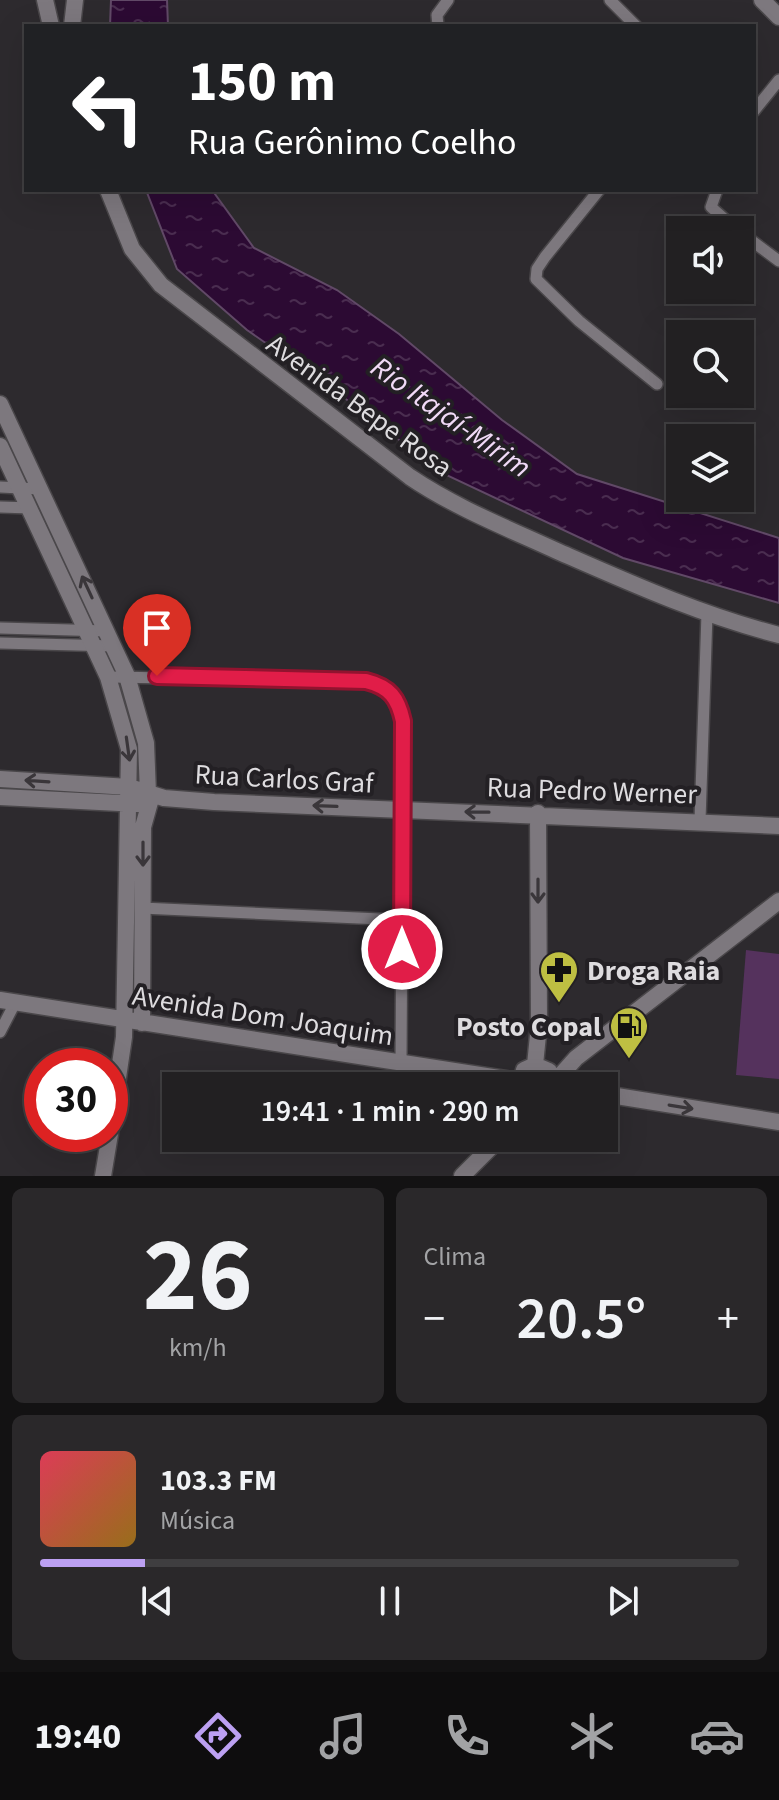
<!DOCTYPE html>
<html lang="pt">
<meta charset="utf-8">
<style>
:root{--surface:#222022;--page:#2a282a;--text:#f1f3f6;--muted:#a2a3a5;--line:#3f3e40;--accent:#bca0f2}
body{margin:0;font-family:"Source Sans 3",sans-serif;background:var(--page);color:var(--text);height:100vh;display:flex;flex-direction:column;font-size:30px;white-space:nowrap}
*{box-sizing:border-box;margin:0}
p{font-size:26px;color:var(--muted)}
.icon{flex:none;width:44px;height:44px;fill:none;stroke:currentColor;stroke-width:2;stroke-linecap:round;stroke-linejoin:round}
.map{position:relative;height:1176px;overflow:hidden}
.details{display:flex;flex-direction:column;gap:12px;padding:12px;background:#131213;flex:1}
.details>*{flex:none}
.top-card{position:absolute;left:24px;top:24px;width:732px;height:168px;border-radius:0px;box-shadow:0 8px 32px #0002,0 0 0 2px var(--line);background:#202124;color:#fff;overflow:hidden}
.tools{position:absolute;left:666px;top:216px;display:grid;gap:16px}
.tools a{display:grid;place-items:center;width:88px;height:88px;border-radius:0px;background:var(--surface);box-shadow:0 8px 32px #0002,0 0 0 2px var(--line);font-size:40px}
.speed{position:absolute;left:24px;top:1048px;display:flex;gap:16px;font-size:40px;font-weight:700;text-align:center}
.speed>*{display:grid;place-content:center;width:104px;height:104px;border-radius:50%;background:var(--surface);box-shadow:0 8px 32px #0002,0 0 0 2px var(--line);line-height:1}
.speed .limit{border:12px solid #d22;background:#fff;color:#111}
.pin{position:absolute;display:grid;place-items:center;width:68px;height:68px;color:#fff;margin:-82px -34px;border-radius:50% 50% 50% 0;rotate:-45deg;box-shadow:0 0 8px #0007}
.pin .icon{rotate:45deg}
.me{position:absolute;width:88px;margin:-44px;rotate:0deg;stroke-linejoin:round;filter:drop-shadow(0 0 6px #0008)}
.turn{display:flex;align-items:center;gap:28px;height:168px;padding:0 32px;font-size:36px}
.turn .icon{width:104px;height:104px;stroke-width:2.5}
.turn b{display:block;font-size:56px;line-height:68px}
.big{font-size:60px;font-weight:600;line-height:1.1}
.details .tile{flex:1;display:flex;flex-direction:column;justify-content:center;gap:12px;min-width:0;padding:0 28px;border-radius:12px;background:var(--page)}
.details .dial{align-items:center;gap:0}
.dial b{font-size:104px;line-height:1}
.song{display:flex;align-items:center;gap:24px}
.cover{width:96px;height:96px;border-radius:12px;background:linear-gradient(135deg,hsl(350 70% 55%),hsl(40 70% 35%))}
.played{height:8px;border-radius:4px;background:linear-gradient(90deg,var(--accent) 15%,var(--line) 15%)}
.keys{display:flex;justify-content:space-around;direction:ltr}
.heat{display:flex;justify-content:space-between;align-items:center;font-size:44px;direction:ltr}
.details .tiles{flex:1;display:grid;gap:12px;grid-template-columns:1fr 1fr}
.tile:last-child{grid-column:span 2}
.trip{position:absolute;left:162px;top:1072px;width:456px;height:80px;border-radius:0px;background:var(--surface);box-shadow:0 8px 32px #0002,0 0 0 2px var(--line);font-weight:600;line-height:80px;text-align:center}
.tab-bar{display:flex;height:128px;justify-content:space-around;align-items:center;background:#0e0d0e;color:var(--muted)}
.tab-bar .icon{width:56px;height:56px}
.tab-bar .current{color:var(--accent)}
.tab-bar b{font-size:36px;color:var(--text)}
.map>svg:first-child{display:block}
.grass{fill:#55325d}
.water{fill:url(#water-ripples);stroke:#614967;stroke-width:2}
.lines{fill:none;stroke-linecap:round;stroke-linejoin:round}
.street-casing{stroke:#4a474a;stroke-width:14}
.secondary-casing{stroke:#4a474a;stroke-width:19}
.street{stroke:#7d787e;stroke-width:11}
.secondary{stroke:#7d787e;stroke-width:16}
.oneway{stroke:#3a363a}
.route-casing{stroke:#92132f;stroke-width:20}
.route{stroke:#e11d48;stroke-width:14}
.labels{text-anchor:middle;stroke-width:8;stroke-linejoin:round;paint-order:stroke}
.street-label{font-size:28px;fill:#dedcdf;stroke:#232024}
.poi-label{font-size:28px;font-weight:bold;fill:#dedcdf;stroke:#232024;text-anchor:start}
.water-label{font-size:30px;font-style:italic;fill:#f1daf7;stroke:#232024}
</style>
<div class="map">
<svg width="779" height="1176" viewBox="0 0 779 1176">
<defs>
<pattern id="water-ripples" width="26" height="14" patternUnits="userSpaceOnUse" patternTransform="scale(2)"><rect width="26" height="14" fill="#2c0a33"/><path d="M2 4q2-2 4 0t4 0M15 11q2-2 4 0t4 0" fill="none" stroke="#4a2d50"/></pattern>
</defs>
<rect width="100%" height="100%" fill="#2d2a2e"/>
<!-- grass -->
<path class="grass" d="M746,950L779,954V1079L736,1075Z"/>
<!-- water -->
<path class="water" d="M111,0H167L168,26H110Z
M146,190H212L254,248L337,290L399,334L502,420L577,474L779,538V603L623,558L442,473L350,402L247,330L177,269Z"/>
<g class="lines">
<!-- street casing -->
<g class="street-casing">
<path id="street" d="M610,0L636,26
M438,26L437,15L448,0
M754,111L779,80
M599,190L545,257L537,269L536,279L579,321L657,384
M717,190L711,207L737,230
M740,232L779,261
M0,487L41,489
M0,507L31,508
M0,628L107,631
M0,643L114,646
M108,677L366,681C390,686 398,698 403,721L401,1063
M700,820L707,614
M142,908L402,920
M0,1032L15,1003"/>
</g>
<!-- secondary casing -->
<g class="secondary-casing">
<path id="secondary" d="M45,0L51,26
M762,0L779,17
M72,26L75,0
M108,190L132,249L161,285L410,477C456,508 507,528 557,551C630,583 701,615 779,635
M0,404L127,676L146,743L148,793
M0,446L108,677L129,749L124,1037L110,1132
M0,779L129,787L164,798L214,802L779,826
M0,797L139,804
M0,1000L519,1081
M142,1023L143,827L150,802
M535,1065L539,1025L538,813
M520,1086L524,1070L535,1065L549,1071L553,1086
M561,1086L559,1077L576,1058L779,901
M604,1094L779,1122
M103,1176L110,1134
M462,1176L500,1138"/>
</g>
<!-- street -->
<use href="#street" class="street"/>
<!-- secondary -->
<use href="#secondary" class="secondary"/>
</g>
<!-- one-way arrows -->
<defs><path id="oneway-shaft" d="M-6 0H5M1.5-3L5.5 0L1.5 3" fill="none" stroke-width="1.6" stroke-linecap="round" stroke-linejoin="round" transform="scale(2)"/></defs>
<g class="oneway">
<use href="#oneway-shaft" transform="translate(87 587) rotate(-115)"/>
<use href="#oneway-shaft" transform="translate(128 749) rotate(82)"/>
<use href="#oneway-shaft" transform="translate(37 781) rotate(-176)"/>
<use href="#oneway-shaft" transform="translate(325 806) rotate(-178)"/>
<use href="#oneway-shaft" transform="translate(477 812) rotate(-179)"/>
<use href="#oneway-shaft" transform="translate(143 854) rotate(90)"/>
<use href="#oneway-shaft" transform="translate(538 891) rotate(90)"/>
<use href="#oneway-shaft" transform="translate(681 1107) rotate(9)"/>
</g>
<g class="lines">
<!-- route casing -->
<g class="route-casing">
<path id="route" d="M157,676L366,681C390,687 398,698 403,721L402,949"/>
</g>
<!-- route -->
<use href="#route" class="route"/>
</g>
<!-- icons -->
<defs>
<g id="pharmacy-pin" transform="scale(2)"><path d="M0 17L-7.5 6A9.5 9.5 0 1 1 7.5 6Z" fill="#bebf42" stroke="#232024"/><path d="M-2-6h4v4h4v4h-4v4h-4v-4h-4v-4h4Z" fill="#111"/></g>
<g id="fuel-pin" transform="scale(2)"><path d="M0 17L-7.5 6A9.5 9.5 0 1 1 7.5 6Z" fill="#bebf42" stroke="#232024"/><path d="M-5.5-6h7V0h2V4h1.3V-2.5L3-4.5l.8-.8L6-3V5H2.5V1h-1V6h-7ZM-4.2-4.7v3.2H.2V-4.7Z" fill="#111"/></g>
</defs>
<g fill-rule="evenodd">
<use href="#pharmacy-pin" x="559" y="970"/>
<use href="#fuel-pin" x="629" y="1026"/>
</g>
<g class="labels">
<!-- street labels -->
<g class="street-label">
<text transform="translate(360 405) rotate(36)" y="10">Avenida Bepe Rosa</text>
<text transform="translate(284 778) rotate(3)" y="10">Rua Carlos Graf</text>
<text transform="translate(592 790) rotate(2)" y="10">Rua Pedro Werner</text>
<text transform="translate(263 1015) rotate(9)" y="10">Avenida Dom Joaquim</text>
</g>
<!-- poi labels -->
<g class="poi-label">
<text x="587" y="980">Droga Raia</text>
<text x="601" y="1036" text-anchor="end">Posto Copal</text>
</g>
<!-- water labels -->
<g class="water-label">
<text transform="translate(451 417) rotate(35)" y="10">Rio Itajaí-Mirim</text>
</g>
</g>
</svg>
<div class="tools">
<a><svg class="icon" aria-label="sound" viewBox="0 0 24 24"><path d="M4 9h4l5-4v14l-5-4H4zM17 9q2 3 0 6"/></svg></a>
<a><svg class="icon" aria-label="search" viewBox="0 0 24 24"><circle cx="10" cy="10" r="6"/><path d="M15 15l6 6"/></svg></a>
<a><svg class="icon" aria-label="layers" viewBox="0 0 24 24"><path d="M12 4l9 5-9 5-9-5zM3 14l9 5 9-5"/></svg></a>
</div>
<div class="speed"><div class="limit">30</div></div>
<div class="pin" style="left:157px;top:676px;background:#d93025"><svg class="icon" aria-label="arrive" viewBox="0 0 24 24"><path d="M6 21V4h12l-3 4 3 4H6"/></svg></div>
<svg class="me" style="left:402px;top:949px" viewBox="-20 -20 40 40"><circle r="17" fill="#e11d48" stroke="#fff" stroke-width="3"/><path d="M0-11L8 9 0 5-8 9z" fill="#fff"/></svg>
<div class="trip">19:41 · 1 min · 290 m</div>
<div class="top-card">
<div class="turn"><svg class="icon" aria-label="left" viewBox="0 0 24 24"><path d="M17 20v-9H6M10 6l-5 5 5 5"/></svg><div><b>150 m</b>Rua Gerônimo Coelho</div></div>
</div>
</div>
<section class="details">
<div class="tiles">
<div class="tile dial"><b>26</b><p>km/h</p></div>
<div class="tile"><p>Clima</p>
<div class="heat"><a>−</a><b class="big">20.5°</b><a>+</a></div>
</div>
<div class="tile">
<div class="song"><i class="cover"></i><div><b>103.3 FM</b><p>Música</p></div></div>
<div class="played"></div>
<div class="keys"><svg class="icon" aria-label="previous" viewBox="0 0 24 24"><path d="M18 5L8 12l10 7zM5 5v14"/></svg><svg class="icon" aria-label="pause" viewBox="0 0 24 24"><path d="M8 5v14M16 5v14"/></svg><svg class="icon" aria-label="next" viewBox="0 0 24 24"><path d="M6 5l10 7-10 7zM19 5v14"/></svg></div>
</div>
</div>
</section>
<nav class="tab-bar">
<b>19:40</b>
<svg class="icon current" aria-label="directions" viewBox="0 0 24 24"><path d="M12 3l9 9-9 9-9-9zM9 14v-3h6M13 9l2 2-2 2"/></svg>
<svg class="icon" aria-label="music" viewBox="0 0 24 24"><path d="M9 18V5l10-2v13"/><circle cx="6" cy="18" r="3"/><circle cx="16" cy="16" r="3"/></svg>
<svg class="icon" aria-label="phone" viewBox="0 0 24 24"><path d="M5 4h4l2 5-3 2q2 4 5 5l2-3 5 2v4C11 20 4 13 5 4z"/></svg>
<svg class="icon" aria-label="climate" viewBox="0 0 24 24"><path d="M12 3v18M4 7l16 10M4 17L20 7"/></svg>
<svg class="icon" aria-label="car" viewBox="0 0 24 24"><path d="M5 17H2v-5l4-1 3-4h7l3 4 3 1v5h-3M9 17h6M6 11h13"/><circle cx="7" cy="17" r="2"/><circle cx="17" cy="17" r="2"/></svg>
</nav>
